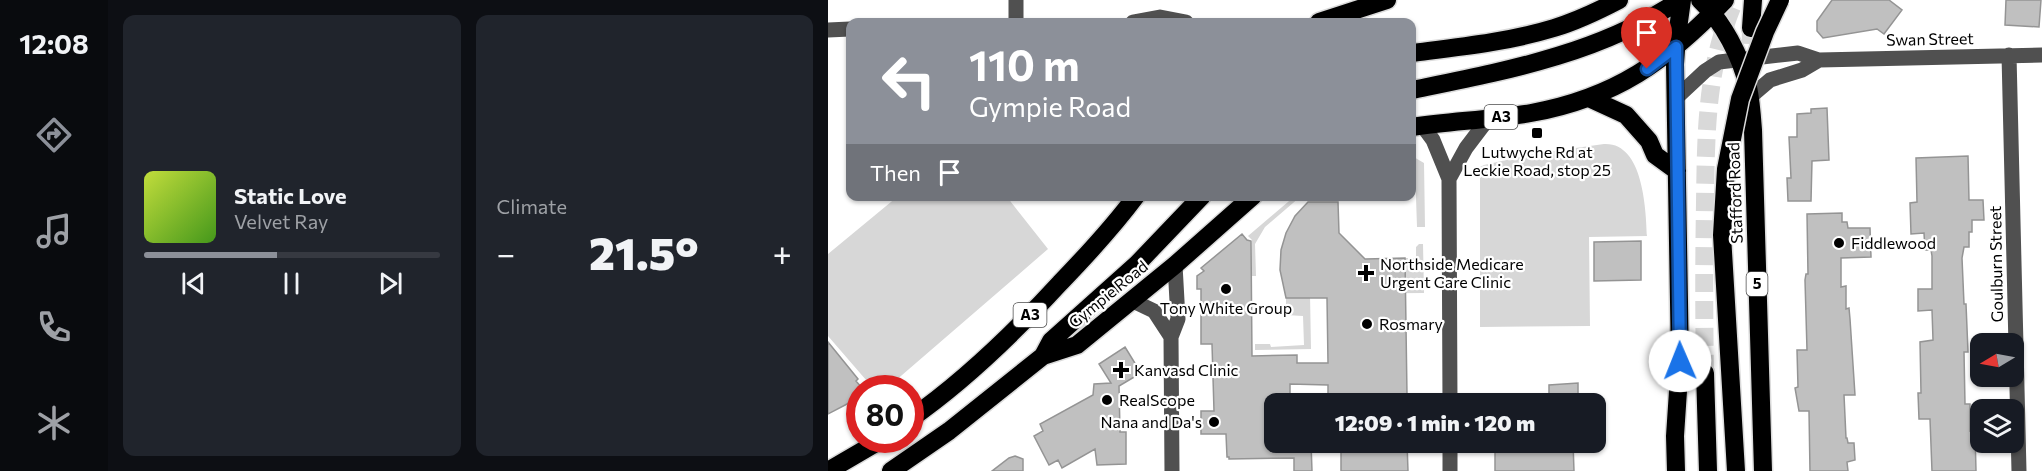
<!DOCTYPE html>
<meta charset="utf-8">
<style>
:root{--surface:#171b24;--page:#20242c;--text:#f1f3f6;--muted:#9ea1a6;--line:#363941;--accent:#8c9099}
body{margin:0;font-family:Commissioner,sans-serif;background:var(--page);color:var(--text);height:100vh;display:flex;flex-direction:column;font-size:22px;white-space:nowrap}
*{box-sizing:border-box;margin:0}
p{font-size:20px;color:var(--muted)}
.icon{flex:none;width:33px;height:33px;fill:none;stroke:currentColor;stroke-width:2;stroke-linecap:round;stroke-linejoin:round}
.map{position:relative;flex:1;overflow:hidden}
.side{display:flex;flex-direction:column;gap:15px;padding:15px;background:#0d0f14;width:720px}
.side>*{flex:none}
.top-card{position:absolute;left:18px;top:18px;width:570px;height:183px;border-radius:12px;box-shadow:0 2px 4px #0004;background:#8c9099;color:#fff;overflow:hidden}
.needle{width:39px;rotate:260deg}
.buttons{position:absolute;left:1142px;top:333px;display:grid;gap:12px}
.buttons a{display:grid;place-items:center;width:54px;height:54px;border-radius:12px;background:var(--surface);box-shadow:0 2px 4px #0004;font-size:30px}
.speed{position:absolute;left:18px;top:375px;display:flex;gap:12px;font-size:30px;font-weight:700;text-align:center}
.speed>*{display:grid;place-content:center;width:78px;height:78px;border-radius:50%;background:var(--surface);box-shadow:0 2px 4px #0004;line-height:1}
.speed .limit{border:9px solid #d22;background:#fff;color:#111}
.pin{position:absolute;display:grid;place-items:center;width:51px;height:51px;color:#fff;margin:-62px -26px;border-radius:50% 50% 50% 0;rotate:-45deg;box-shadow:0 0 6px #0007}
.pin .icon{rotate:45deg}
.me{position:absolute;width:66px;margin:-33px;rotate:359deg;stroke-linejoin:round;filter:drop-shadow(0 0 4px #0008)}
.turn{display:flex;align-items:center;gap:21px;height:126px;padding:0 24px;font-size:27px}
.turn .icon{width:78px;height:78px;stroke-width:2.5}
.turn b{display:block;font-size:42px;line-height:51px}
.then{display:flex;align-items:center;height:57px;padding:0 24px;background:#0003;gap:12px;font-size:22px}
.big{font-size:45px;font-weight:800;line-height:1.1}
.side .tile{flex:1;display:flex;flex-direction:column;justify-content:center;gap:9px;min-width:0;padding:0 21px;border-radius:12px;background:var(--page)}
.song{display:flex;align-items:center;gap:18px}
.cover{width:72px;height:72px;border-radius:9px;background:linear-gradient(135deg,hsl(70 70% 55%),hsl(100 70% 35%))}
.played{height:6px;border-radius:3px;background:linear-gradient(90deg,var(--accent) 45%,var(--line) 45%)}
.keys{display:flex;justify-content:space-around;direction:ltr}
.heat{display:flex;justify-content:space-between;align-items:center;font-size:33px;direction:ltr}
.side .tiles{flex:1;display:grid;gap:15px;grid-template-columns:repeat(2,1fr)}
.trip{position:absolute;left:436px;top:393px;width:342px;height:60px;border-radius:12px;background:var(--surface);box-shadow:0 2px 4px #0004;font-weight:800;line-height:60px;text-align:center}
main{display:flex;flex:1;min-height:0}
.tab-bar{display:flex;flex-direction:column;width:108px;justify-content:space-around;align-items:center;background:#090b0e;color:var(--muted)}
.tab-bar .icon{width:42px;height:42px}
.tab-bar .current{color:var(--accent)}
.tab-bar b{font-size:27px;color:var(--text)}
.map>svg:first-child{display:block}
.green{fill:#d7d7d7}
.building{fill:#c0c0c0;stroke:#949494;stroke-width:1.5}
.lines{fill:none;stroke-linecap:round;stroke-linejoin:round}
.highway-tunnel{stroke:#d9d9d9;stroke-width:18;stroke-dasharray:18 9;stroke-linecap:butt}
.highway-casing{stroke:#dbdbdb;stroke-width:21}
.minor{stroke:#505050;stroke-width:15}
.highway{stroke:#000;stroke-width:18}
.highway-bridge-casing{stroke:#dbdbdb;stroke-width:21;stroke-linecap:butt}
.highway-bridge{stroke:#000;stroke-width:18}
.route-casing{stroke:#114b97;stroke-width:15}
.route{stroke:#1a73e8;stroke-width:10}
.poi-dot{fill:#000;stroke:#fff;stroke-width:2}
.labels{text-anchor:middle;stroke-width:4.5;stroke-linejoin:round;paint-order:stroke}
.shield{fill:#fff;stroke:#4c4c4c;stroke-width:1.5}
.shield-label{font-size:15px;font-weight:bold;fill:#000}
.street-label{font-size:16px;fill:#000;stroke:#fff}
.poi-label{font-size:16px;fill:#000;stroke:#fff;text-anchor:start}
</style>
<main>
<nav class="tab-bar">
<b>12:08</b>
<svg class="icon current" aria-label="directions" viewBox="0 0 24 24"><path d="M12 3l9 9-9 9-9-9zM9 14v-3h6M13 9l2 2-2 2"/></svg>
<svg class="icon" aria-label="music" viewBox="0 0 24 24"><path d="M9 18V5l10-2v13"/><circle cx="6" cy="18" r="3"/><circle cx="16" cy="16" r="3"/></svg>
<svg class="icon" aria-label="phone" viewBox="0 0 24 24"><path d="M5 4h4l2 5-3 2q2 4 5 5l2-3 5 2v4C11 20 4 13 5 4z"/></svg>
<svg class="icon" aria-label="climate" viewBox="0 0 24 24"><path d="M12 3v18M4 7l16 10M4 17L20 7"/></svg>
</nav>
<section class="side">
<div class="tiles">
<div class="tile">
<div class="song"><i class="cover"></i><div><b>Static Love</b><p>Velvet Ray</p></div></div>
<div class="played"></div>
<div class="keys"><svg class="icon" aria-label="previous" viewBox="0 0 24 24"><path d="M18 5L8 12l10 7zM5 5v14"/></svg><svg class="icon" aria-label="pause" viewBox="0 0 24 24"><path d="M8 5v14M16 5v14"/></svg><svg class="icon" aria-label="next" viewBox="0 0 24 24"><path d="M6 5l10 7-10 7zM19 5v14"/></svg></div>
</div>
<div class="tile"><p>Climate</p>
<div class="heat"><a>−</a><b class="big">21.5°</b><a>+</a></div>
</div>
</div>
</section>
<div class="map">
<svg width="1214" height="471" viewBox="0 0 1214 471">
<rect width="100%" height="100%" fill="#fff"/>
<!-- green -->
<path class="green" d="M776,144C815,142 818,208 819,236L761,237L762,326L652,327V167L656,165L705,154Z
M584,156L596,163L597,227H589L587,168L584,167Z
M467,196L472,197L437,227L427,244L428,276H423L424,240L420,236Z
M69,197H179L220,249L59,388H45L0,336V254Z
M591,244H595L596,293L482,294L483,349L427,350V344H442L443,347L476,345L475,316L458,315V298H477V289H485V286L577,285V258H588V247Z"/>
<!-- building -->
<path class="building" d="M1004,0H1061L1074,10L1056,34L1049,29L995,38L989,31V21Z
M1178,0H1213L1211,27L1177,25Z
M999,108L1001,160L984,161L983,201H960L959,178H963L961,137H969V114L983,113V109Z
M1140,156L1141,200H1155L1156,220H1144V232H1141V247H1136L1134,258L1136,304H1138L1140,352H1136L1137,404H1142V431L1147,430L1148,471H1104L1102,419H1091L1090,393H1093L1092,342L1105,340L1104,310L1090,311V289H1104V256L1103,250H1097L1096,233L1083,234L1082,203L1089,202L1088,158Z
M480,202H510L511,233L537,259L577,258L579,395H500V385L462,384V394L447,395V442H483L484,471H466V458L401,459V457H399L398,434H373V411H386L384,344H373V289H369V276L376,271L373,268L414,234L419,240L423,241L424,356L469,355V363H500L499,298H458L452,270L453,250L458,233L467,216Z
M1014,213V222H1019L1020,228H1042L1043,257L1013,258V287L1018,286V309L1021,308L1022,319L1027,395H1016L1018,438H1019L1020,443H1026L1027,460L1019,462L1020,471H982L981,411H971L967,388L970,387L969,350H979L977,280L978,274H980L979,214Z
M813,241V280L766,281V242Z
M0,342L30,379L28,381L34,388H32V393L19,404L0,414Z
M297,347L313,373L291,386L292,432H298V464L269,465L267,449L234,468L230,460L221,465L206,436L215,431L212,424L265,395L266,384L283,383L271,364Z
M750,383V404H721V385Z
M513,442H579L580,471H513Z
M722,442H745L746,471H667V451H722Z
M187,456L195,459V471H164L181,458Z"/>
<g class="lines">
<!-- highway-tunnel -->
<path class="highway-tunnel" d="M922,71L923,28
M877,373C876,316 876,260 877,203C878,131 878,67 907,0"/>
<!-- highway casing -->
<g class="highway-casing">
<path id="highway" d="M872,0C895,22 913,56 920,87C923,101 924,116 925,130L935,471
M491,22L559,0
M923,28L925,0
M584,53C631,47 680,42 726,28C749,21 770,11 791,0
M584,90C677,71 771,54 852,0
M761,98L798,115L821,141L827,155L849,171
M584,127C623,121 663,120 703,113C787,98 839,61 897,0
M215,356L223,341L309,264L374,196
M877,373L880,471
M82,419C138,380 186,333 232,283C258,256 285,227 308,196
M0,471L53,440
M63,471L121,431L215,356L249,345L347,265L425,196
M848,471L847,436L852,361L847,64L849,36L854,0"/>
</g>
<!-- minor -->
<path class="minor" d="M188,0V22
M305,22L332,17L358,22
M0,30L22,29
M1181,55L1191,471
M922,97L942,80L974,70L991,60
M847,99L877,71L891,62L970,53L991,60L1214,55
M594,125L605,140L621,179L622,404
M621,179L638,148L660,119
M303,300L326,311L343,337
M622,442V471
M344,471L343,337L350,319L347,265"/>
<!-- highway -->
<use href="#highway" class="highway"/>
<!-- highway-bridge casing -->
<g class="highway-bridge-casing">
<path id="highway-bridge" d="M908,471L894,235L898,169L912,99L937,32L952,0"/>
</g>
<!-- highway-bridge -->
<use href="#highway-bridge" class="highway-bridge"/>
</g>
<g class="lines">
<!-- route casing -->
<g class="route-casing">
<path id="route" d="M819,69L848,47L852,361"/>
</g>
<!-- route -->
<use href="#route" class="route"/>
</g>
<!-- markers -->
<g class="poi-dot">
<rect x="703" y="127" width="12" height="12" rx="3"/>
<circle cx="1011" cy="243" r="6"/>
<path d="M535 264h6v6h6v6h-6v6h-6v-6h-6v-6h6z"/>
<circle cx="398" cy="289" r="6"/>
<circle cx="539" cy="324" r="6"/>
<path d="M290 361h6v6h6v6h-6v6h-6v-6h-6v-6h6z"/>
<circle cx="279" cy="400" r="6"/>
<circle cx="386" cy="422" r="6"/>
</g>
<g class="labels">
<!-- shield labels -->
<g class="shield">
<rect x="656.5" y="105" width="33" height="24" rx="4.5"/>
<rect x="918.5" y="272" width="21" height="24" rx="4.5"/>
<rect x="185.5" y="303" width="33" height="24" rx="4.5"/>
</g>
<g class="shield-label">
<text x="673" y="122">A3</text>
<text x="929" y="289">5</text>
<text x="202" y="320">A3</text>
</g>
<!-- street labels -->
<g class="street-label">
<text transform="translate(1102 39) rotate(-1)" y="6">Swan Street</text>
<text transform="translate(907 193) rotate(-92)" y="6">Stafford Road</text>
<text transform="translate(1168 264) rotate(-91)" y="6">Goulburn Street</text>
<text transform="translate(280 294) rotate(-39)" y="6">Gympie Road</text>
</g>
<!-- poi labels -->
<g class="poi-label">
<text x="709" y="158" text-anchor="middle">Lutwyche Rd at<tspan x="709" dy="18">Leckie Road, stop 25</tspan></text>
<text x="1023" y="249">Fiddlewood</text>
<text x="552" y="270">Northside Medicare<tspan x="552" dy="18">Urgent Care Clinic</tspan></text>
<text x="398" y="314" text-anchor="middle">Tony White Group</text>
<text x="551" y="330">Rosmary</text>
<text x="306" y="376">Kanvasd Clinic</text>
<text x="291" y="406">RealScope</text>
<text x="374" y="428" text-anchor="end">Nana and Da's</text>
</g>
</g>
</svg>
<div class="buttons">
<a><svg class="needle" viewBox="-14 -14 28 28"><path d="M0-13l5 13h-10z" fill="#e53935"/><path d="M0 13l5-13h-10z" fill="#9ea1a6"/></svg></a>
<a><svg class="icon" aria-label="layers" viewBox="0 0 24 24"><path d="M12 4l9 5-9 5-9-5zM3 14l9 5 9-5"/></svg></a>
</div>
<div class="speed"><div class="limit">80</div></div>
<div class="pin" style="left:819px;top:69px;background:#d93025"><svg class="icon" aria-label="arrive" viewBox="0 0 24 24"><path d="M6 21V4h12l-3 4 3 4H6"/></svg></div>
<svg class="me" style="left:852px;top:361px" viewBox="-20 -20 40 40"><circle r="19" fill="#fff"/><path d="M0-13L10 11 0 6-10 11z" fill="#1a73e8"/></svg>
<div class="trip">12:09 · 1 min · 120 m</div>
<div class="top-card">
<div class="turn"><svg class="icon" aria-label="left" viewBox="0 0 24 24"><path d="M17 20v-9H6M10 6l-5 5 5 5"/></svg><div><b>110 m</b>Gympie Road</div></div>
<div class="then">Then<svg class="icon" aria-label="arrive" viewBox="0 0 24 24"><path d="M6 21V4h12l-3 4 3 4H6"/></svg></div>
</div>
</div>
</main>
